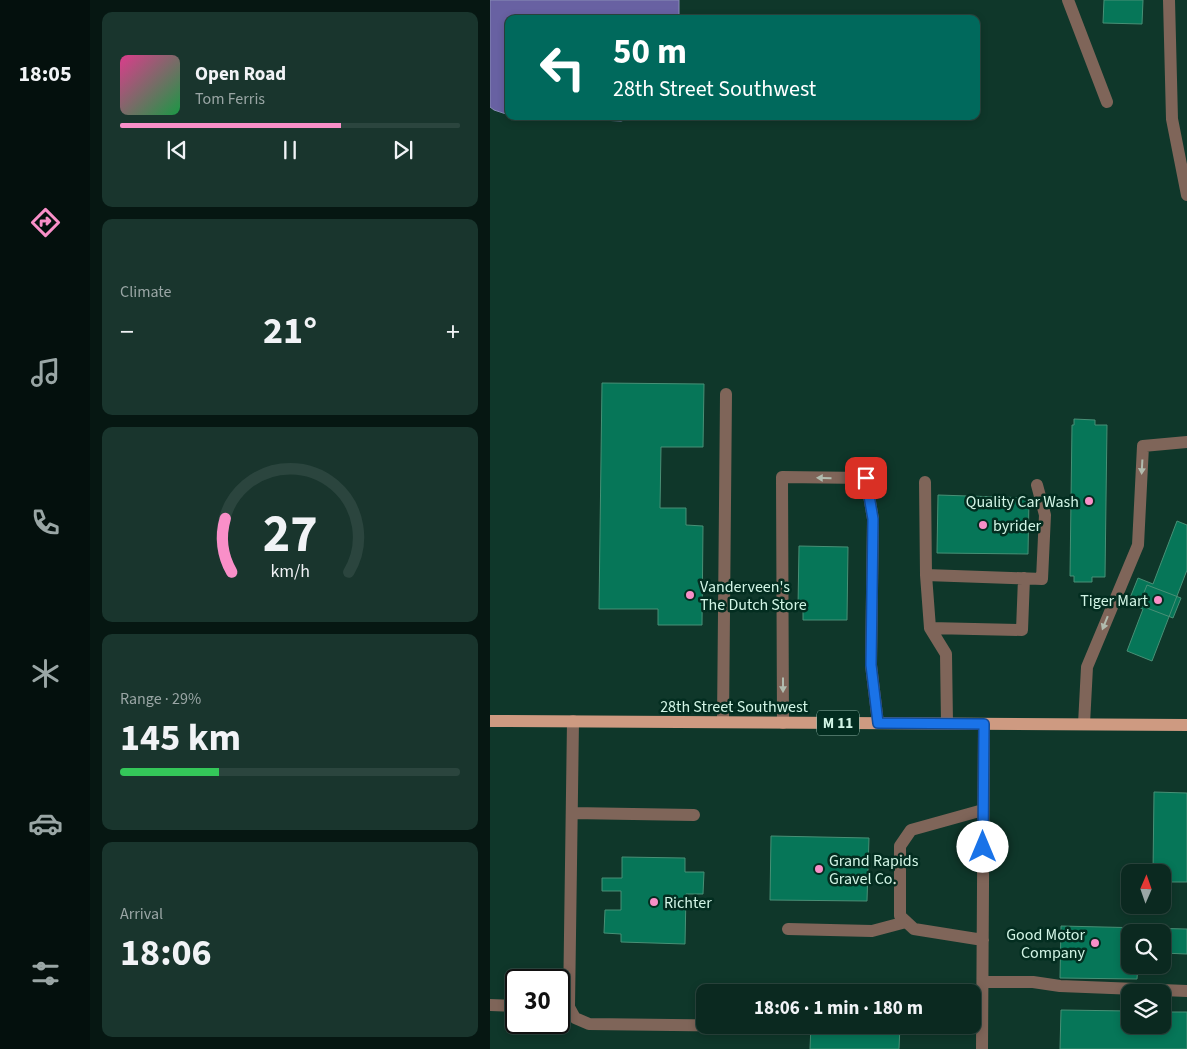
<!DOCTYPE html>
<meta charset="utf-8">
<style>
:root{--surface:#0b2920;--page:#19352d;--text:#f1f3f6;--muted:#9aa6a5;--line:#2b453e;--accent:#f98fc8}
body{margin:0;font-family:"Source Sans 3",sans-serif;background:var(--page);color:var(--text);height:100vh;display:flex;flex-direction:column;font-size:19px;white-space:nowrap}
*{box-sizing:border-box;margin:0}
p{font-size:16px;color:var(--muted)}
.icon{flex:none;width:28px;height:28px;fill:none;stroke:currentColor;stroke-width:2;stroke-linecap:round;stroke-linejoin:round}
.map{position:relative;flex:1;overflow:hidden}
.panel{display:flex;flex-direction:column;gap:12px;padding:12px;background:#061712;width:400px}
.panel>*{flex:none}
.hud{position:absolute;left:15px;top:15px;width:475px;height:105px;border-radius:10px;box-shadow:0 2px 8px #0003,0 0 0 1px var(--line);background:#00695c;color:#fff;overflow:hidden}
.needle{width:32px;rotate:2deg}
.controls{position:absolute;left:631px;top:864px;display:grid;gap:10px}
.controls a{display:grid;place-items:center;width:50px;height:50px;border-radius:10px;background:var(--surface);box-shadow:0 2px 8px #0003,0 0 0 1px var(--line);font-size:25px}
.speed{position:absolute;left:15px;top:969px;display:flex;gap:10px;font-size:25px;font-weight:700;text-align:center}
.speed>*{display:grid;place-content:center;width:65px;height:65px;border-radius:50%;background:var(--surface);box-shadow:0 2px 8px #0003,0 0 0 1px var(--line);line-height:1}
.speed .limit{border:2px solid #111;border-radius:8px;background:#fff;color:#111}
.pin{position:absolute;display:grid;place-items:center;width:42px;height:42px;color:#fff;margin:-21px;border-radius:10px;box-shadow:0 2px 8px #0006}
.me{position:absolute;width:55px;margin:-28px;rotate:0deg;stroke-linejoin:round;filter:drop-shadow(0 0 4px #0008)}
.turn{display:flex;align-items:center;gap:18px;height:105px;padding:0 25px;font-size:22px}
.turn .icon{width:65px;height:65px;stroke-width:2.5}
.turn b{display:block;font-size:35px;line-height:42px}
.big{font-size:38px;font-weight:700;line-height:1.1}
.panel .card{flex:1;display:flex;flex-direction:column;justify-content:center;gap:8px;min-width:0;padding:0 18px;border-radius:10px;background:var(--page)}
.panel .dial{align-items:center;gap:0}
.dial svg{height:130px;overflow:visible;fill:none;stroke:var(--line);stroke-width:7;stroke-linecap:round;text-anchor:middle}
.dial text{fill:var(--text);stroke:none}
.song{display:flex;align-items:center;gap:15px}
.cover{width:60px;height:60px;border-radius:8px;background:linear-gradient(135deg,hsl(330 70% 55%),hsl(140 70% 35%))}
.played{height:5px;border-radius:2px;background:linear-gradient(90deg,var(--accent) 65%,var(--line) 65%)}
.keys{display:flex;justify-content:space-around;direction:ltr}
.heat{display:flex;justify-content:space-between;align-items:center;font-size:28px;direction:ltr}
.charge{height:8px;border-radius:4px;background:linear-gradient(90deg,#34c759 29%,var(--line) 0)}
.trip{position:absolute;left:206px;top:984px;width:285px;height:50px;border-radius:10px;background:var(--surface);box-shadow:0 2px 8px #0003,0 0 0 1px var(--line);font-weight:700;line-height:50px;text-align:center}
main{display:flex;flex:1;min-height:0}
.tabs{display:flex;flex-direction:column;width:90px;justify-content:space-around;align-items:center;background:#04100d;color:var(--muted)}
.tabs .icon{width:35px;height:35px}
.tabs .on{color:var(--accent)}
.tabs b{font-size:22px;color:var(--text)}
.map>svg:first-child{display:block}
.water{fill:#6861a2;stroke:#888db6}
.building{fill:#067658;stroke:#489076}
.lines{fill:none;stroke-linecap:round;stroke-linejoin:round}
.minor{stroke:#7f6559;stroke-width:12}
.major{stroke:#ce9a81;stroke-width:12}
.oneway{fill:#b1bbae}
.route-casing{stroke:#114b97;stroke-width:12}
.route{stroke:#1a73e8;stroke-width:9}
.poi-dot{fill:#f98fc8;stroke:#032d20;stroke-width:2}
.labels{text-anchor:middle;stroke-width:5;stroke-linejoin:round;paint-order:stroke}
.shield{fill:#032d20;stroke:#94b9ab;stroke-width:1}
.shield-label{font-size:15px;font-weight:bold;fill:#d2f5e6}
.poi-label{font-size:16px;fill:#d2f5e6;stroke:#032d20;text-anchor:start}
.street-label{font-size:16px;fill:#d2f5e6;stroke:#032d20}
</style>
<main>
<nav class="tabs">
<b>18:05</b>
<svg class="icon on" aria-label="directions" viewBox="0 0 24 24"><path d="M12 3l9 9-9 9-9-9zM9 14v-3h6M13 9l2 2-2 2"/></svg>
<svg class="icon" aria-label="music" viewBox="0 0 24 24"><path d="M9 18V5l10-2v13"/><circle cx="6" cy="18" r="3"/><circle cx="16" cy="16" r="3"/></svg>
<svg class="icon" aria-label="phone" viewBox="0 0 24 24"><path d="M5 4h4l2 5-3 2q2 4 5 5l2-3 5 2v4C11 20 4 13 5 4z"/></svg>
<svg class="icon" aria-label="climate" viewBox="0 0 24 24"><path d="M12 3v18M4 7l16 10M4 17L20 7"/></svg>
<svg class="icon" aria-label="car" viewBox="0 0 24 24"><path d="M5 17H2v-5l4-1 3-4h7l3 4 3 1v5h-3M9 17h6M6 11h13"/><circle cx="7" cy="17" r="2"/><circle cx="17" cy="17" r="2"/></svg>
<svg class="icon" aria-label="filters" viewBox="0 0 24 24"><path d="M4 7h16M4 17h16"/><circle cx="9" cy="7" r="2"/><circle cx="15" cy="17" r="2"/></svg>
</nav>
<section class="panel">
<div class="card">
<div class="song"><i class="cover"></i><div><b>Open Road</b><p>Tom Ferris</p></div></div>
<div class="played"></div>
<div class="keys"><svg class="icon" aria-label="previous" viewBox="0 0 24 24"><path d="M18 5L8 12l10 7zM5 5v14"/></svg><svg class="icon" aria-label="pause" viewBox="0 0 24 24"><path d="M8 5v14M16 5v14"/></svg><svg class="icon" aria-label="next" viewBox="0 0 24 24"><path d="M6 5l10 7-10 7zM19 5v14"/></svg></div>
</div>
<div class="card"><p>Climate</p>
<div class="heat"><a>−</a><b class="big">21°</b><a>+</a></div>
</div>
<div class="card dial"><svg viewBox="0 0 100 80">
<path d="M14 69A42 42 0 1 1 86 69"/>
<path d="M14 69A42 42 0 0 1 10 36" stroke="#f98fc8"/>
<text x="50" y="56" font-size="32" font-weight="700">27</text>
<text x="50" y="72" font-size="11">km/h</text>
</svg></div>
<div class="card"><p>Range · 29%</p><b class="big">145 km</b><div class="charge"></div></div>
<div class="card"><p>Arrival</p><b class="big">18:06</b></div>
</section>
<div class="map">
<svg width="697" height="1049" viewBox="0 0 697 1049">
<rect width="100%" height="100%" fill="#0f372a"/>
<!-- water -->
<path class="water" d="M0,0H189V19H19V115L4,110L0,107Z
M24,116H149L131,121L89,119L37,120Z"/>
<!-- building -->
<path class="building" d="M614,0H653L652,24L613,23Z
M112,383L214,384L213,447H171L170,508H196V525L213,526L212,625H168V609H109Z
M584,419L605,420V425H617L615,577H602V582H584V576H580L582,425H584Z
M448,495L539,498L538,554L447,553Z
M687,521L697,525V570L662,661L637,651L653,609L638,603L648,578L663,584Z
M309,546L358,547L357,620H313V607H308Z
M657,585L691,598L683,618L649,605Z
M664,792L697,793V882H672V872H663Z
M281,836L379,838L377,901L280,900Z
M132,857L195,858V872H214L213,894H196L195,944L131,942V934L114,933L115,910H131V891H112V878H132Z
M571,926L697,929V954L672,953V932H640V965H648L647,979L570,978Z
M322,984L410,987V992H322Z
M571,1010L640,1011V1025H672V1012H697V1049H570Z
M321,1025H410L409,1049H320Z"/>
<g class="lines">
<!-- minor -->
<path class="minor" d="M578,0L617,102
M679,0L682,119L697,195
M435,482L436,575L440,628L456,654L457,723
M436,575L552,579L555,515L547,485
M440,628L532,630L534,578
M83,721L79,1007L85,1018L99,1024L266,1026
M233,722L236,394
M293,723L292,477L376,478L383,519L381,665L388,723
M594,724L597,667L648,545L653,446L697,442
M82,813L204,815
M298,929L382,931L416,922
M493,940L424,929L410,916V846L421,830L493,810
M493,982H543L570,986L697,991
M0,1005L26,1006
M492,1049L494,724"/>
<!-- major -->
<path class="major" d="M0,721L697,725"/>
</g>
<!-- one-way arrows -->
<defs><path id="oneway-solid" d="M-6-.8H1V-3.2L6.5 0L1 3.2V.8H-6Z" transform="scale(1.25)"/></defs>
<g class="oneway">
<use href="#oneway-solid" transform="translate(652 467) rotate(93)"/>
<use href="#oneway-solid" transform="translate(334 478) rotate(-179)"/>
<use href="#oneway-solid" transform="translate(615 623) rotate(112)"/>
<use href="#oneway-solid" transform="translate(293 685) rotate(90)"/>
</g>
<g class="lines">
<!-- route casing -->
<g class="route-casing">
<path id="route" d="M376,478L383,519L381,665L388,723L494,724L493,847"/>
</g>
<!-- route -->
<use href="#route" class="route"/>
</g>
<!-- markers -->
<g class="poi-dot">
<circle cx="599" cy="501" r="5"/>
<circle cx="493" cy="525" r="5"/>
<circle cx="200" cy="595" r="5"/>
<circle cx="668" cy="600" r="5"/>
<circle cx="329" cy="869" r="5"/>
<circle cx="164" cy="902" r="5"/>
<circle cx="605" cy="943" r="5"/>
</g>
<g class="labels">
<!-- shield labels -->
<rect class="shield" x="327" y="710.5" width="42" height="25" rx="4"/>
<g class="shield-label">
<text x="348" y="728">M 11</text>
</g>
<!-- poi labels -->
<g class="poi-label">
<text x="589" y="507" text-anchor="end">Quality Car Wash</text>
<text x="503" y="531">byrider</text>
<text x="210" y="592">Vanderveen's<tspan x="210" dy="18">The Dutch Store</tspan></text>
<text x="658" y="606" text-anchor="end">Tiger Mart</text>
<text x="339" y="866">Grand Rapids<tspan x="339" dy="18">Gravel Co.</tspan></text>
<text x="174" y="908">Richter</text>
<text x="595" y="940" text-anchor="end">Good Motor<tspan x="595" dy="18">Company</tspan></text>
</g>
<!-- street labels -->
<g class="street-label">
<text x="244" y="712">28th Street Southwest</text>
</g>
</g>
</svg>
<div class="controls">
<a><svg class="needle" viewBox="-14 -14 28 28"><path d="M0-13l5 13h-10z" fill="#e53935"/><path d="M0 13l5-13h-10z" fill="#9aa6a5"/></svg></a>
<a><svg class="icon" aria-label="search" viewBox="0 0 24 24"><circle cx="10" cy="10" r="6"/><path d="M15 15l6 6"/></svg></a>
<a><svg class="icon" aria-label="layers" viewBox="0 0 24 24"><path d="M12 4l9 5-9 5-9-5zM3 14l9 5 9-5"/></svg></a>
</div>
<div class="speed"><div class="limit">30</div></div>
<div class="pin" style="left:376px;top:478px;background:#d93025"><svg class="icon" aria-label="arrive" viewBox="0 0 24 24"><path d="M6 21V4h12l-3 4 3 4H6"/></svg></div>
<svg class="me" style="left:493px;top:847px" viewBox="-20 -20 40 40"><circle r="19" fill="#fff"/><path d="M0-13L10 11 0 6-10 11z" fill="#1a73e8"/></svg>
<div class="trip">18:06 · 1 min · 180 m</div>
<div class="hud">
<div class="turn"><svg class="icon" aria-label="left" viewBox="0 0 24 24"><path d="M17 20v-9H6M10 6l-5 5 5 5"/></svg><div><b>50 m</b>28th Street Southwest</div></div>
</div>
</div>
</main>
